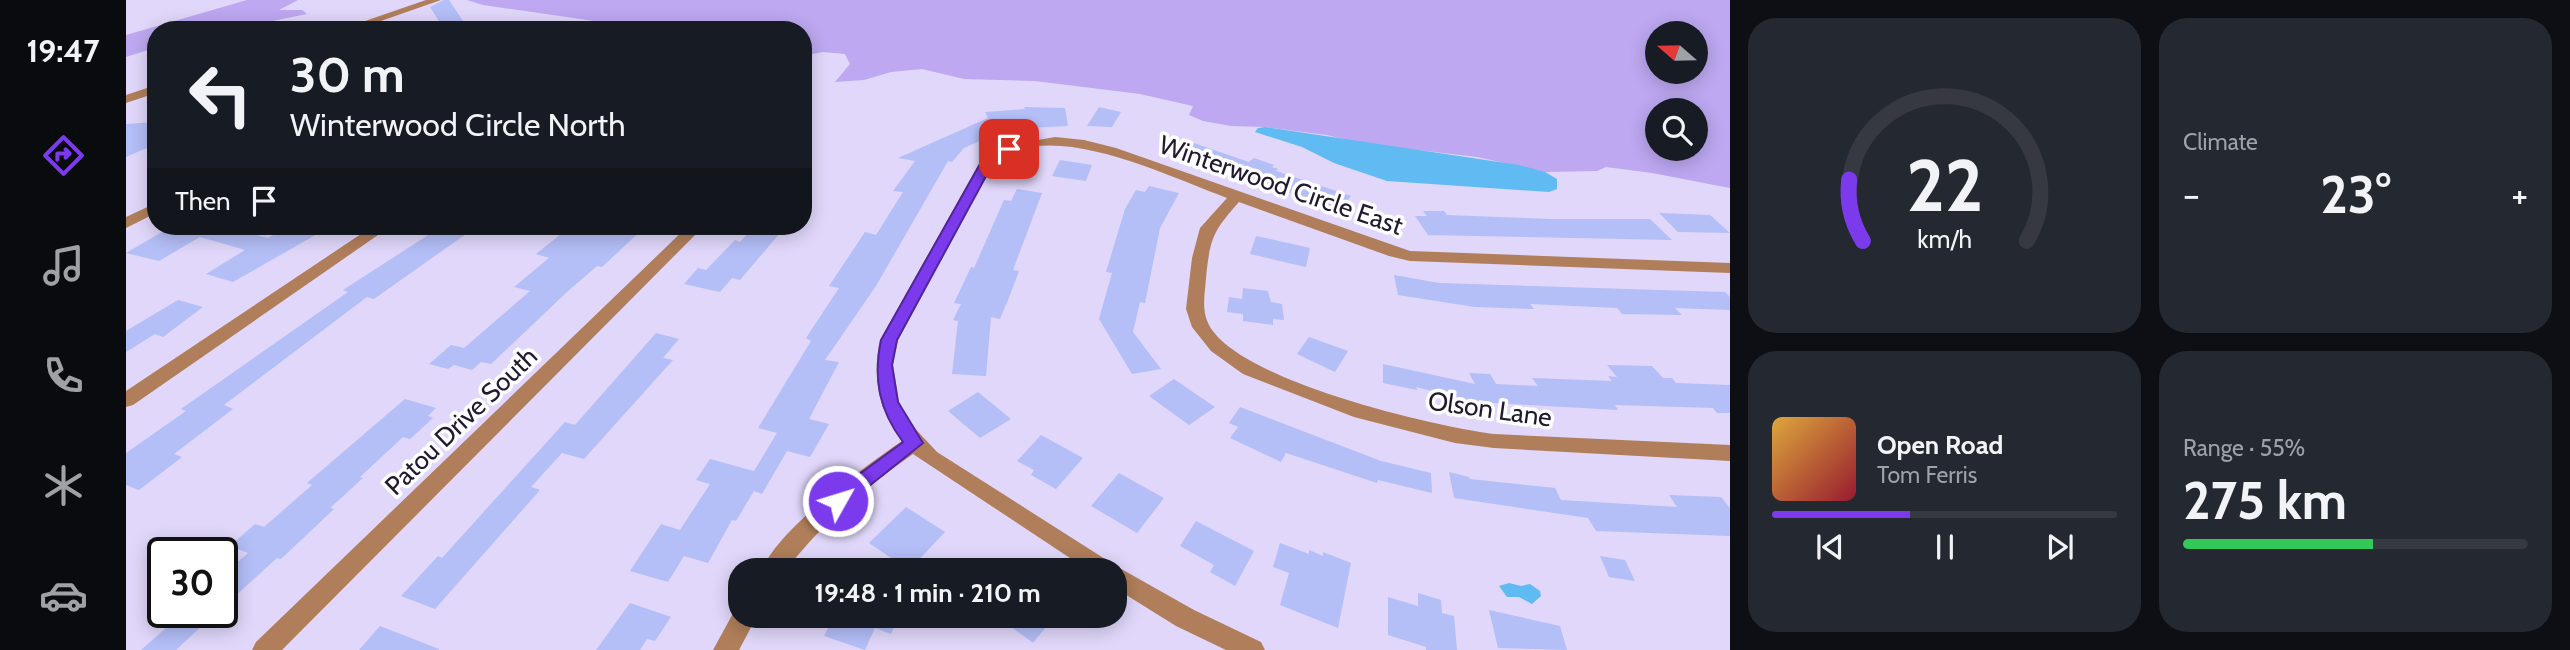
<!DOCTYPE html>
<meta charset="utf-8">
<style>
:root{--surface:#171b24;--page:#242831;--text:#f1f3f6;--muted:#9ea1a6;--line:#363941;--accent:#7c3aed}
body{margin:0;font-family:Cabin,sans-serif;background:var(--page);color:var(--text);height:100vh;display:flex;flex-direction:column;font-size:26px;white-space:nowrap}
*{box-sizing:border-box;margin:0}
p{font-size:23px;color:var(--muted)}
.icon{flex:none;width:38px;height:38px;fill:none;stroke:currentColor;stroke-width:2;stroke-linecap:round;stroke-linejoin:round}
.map{position:relative;flex:1;overflow:hidden}
.sheet{display:flex;flex-direction:column;gap:18px;padding:18px;background:#0d0f14;width:840px}
.sheet>*{flex:none}
.hud{position:absolute;left:21px;top:21px;width:665px;height:214px;border-radius:28px;box-shadow:0 4px 18px #0003;background:#171b24;color:var(--text);overflow:hidden}
.needle{width:46px;rotate:290deg}
.tools{position:absolute;left:1519px;top:21px;display:grid;gap:14px}
.tools a{display:grid;place-items:center;width:63px;height:63px;border-radius:50%;background:var(--surface);box-shadow:0 4px 18px #0003;font-size:35px}
.speed{position:absolute;left:21px;top:537px;display:flex;gap:14px;font-size:35px;font-weight:700;text-align:center}
.speed>*{display:grid;place-content:center;width:91px;height:91px;border-radius:50%;background:var(--surface);box-shadow:0 4px 18px #0003;line-height:1}
.speed .limit{border:4px solid #111;border-radius:10px;background:#fff;color:#111}
.pin{position:absolute;display:grid;place-items:center;width:60px;height:60px;color:#fff;margin:-30px;border-radius:14px;box-shadow:0 4px 10px #0006}
.me{position:absolute;width:77px;margin:-38px;rotate:51deg;stroke-linejoin:round;filter:drop-shadow(0 0 5px #0008)}
.turn{display:flex;align-items:center;gap:24px;height:147px;padding:0 28px;font-size:32px}
.turn .icon{width:91px;height:91px;stroke-width:2.5}
.turn b{display:block;font-size:49px;line-height:60px}
.then{display:flex;align-items:center;height:66px;padding:0 28px;background:#0003;gap:14px;font-size:26px}
.big{font-size:52px;font-weight:700;line-height:1.1}
.sheet .card{flex:1;display:flex;flex-direction:column;justify-content:center;gap:10px;min-width:0;padding:0 24px;border-radius:28px;background:var(--page)}
.sheet .dial{align-items:center;gap:0}
.dial svg{height:182px;overflow:visible;fill:none;stroke:var(--line);stroke-width:7;stroke-linecap:round;text-anchor:middle}
.dial text{fill:var(--text);stroke:none}
.song{display:flex;align-items:center;gap:21px}
.cover{width:84px;height:84px;border-radius:10px;background:linear-gradient(135deg,hsl(40 70% 55%),hsl(350 70% 35%))}
.played{height:7px;border-radius:4px;background:linear-gradient(90deg,var(--accent) 40%,var(--line) 40%)}
.keys{display:flex;justify-content:space-around;direction:ltr}
.heat{display:flex;justify-content:space-between;align-items:center;font-size:38px;direction:ltr}
.charge{height:10px;border-radius:5px;background:linear-gradient(90deg,#34c759 55%,var(--line) 0)}
.sheet .tiles{flex:1;display:grid;gap:18px;grid-template-columns:repeat(2,1fr)}
.trip{position:absolute;left:602px;top:558px;width:399px;height:70px;border-radius:28px;background:var(--surface);box-shadow:0 4px 18px #0003;font-weight:700;line-height:70px;text-align:center}
main{display:flex;flex:1;min-height:0}
.tabs{display:flex;flex-direction:column;width:126px;justify-content:space-around;align-items:center;background:#090b0e;color:var(--muted)}
.tabs .icon{width:49px;height:49px}
.tabs .selected{color:var(--accent)}
.tabs b{font-size:32px;color:var(--text)}
.map>svg:first-child{display:block}
.green{fill:#bda8f1;fill-rule:evenodd}
.water{fill:#5fbbf2}
.building{fill:#b4bef7}
.lines{fill:none;stroke-linecap:round;stroke-linejoin:round}
.minor{fill:#b07e5a;fill-rule:evenodd}
.route{fill:#7c3aed;stroke:#51269a;stroke-width:2}
.labels{text-anchor:middle;stroke-width:7;stroke-linejoin:round;paint-order:stroke}
.street-label{font-size:26px;fill:#201a2f;stroke:#fefefe}
</style>
<main>
<nav class="tabs">
<b>19:47</b>
<svg class="icon selected" aria-label="directions" viewBox="0 0 24 24"><path d="M12 3l9 9-9 9-9-9zM9 14v-3h6M13 9l2 2-2 2"/></svg>
<svg class="icon" aria-label="music" viewBox="0 0 24 24"><path d="M9 18V5l10-2v13"/><circle cx="6" cy="18" r="3"/><circle cx="16" cy="16" r="3"/></svg>
<svg class="icon" aria-label="phone" viewBox="0 0 24 24"><path d="M5 4h4l2 5-3 2q2 4 5 5l2-3 5 2v4C11 20 4 13 5 4z"/></svg>
<svg class="icon" aria-label="climate" viewBox="0 0 24 24"><path d="M12 3v18M4 7l16 10M4 17L20 7"/></svg>
<svg class="icon" aria-label="car" viewBox="0 0 24 24"><path d="M5 17H2v-5l4-1 3-4h7l3 4 3 1v5h-3M9 17h6M6 11h13"/><circle cx="7" cy="17" r="2"/><circle cx="17" cy="17" r="2"/></svg>
</nav>
<div class="map">
<svg width="1604" height="650" viewBox="0 0 1604 650">
<rect width="100%" height="100%" fill="#e0d7fa"/>
<!-- green -->
<path class="green" d="M121,0H172L153,10H176L181,14L102,30H30V42L22,50L0,57V35Z
M341,0H1604V188L1526,173L1480,167L1471,171L1419,172L1351,157L1232,143L1201,135L1139,127L1105,126L1077,121L1063,115L1067,106L1014,94L909,81L838,79L796,69L765,72L738,80L709,82L724,64L719,54L697,52L677,56V30H471L468,21L357,5ZM1531,33H1570V72H1531ZM1531,110H1570V149H1531Z"/>
<!-- water -->
<path class="water" d="M1139,127L1393,165L1419,172L1431,179V189L1423,192L1261,181L1208,163L1176,147L1129,132L1132,128Z
M1383,583L1395,586L1404,584L1414,591L1415,596L1406,604L1393,597H1381L1373,586Z"/>
<!-- building -->
<path class="building" d="M318,0H323L343,30L316,26L304,7Z
M898,107L939,108L942,126L879,129L838,148L826,162L822,161L750,286L699,360L713,362L683,419L703,424L684,457L661,451L636,494L628,491L610,521L606,520L582,563L558,556L542,582L504,571L535,524L554,530L584,484L570,480L584,459L628,471L651,433L632,428L685,341L680,338L713,288L703,286L739,232L750,235L777,192L767,191L789,161L772,158L862,118L859,112L899,109Z
M973,107L995,112L986,127L961,126Z
M30,122V144L0,157V124Z
M1062,141L1123,162L1128,158L1148,165L1146,167L1152,169L1150,171L1225,196L1214,210L1155,190L1057,155Z
M934,160L966,165L960,181L926,176Z
M1023,186L1053,193L1034,228L1019,303L1014,302L1007,332L1035,369L1006,374L973,319L986,273L980,272L999,209L1010,190L1019,192Z
M891,189L916,193L887,270L893,271L882,300L874,319L865,317L860,376L826,374L832,321L827,320L835,304L828,303L845,267L848,268L878,200L885,201Z
M1297,211H1318L1321,215L1426,219H1524L1546,240L1302,235L1289,216H1301Z
M1533,213L1584,215L1604,233L1552,232Z
M46,226H94L142,238L163,226L193,233L107,282L80,274L119,250L74,237L33,261L0,253Z
M445,226H520L476,267L471,266L442,291L365,364L355,362L346,370L328,365L322,369L303,364L325,345L338,348L404,291L388,287L423,258L410,254Z
M627,227L654,233L614,280L606,278L594,292L558,284L572,268L580,270L609,240L614,242Z
M313,228L340,234L248,299L241,297L98,405L107,409L48,454L56,457L13,490L0,485V453L60,411L55,409L222,292L217,290Z
M1130,236L1184,248L1180,267L1124,254Z
M1268,275L1313,283L1599,292L1604,297V310L1549,308L1556,315L1496,314L1491,308L1404,304L1408,309L1349,307L1272,295Z
M1117,288L1142,291L1145,302L1156,304L1158,320L1147,319V325L1117,321V314L1101,312L1103,297L1116,299Z
M52,300L77,307L37,337L29,334L0,352V331Z
M530,333L553,339L537,358L547,360L458,459L436,453L405,487L414,490L309,609L275,596L312,556L316,558L439,422L449,425Z
M1183,337L1222,351L1209,372L1171,354Z
M1257,364L1349,384L1343,373L1364,374L1370,384L1412,386L1406,378L1486,381L1482,376L1491,377L1481,365L1526,366L1537,378H1546L1550,383L1604,385V413H1591L1587,408L1489,405L1492,410L1349,402L1290,387L1291,390L1257,383Z
M1048,379L1089,407L1063,425L1023,396Z
M852,392L885,419L854,438L822,411Z
M279,399L310,408L302,416L307,418L284,439L277,437L234,477L237,478L204,508L208,509L155,559L151,558L96,608V575L122,553L104,546L129,524L138,527L186,485L181,483Z
M1114,407L1255,461L1305,473L1306,493L1252,480L1251,483L1160,453L1155,462L1104,438L1112,427L1103,423Z
M915,435L957,458L930,489L905,475L908,470L891,461Z
M1323,472L1343,477L1344,479L1429,488L1435,500L1551,507L1543,495L1595,497L1604,508V536L1470,531L1462,518L1328,498Z
M993,473L1038,498L1011,533L965,506Z
M780,507L819,532L783,570L743,543Z
M1070,521L1128,551L1109,586L1084,572L1088,565L1054,546Z
M1154,543L1183,554V550L1197,556V552L1225,563L1212,628L1154,605L1163,573L1147,567Z
M1474,556L1499,560L1509,581L1483,577Z
M1292,593L1315,600L1316,613L1328,616L1331,650H1300V647L1262,635V597L1292,606Z
M504,603L545,617L529,641L521,639L514,650H470Z
M1363,610L1434,626L1441,650L1372,648Z
M58,612H91L50,650H15Z
M708,616H773L765,634L749,628L739,650L698,636Z
M870,616H929L907,643Z
M254,626L313,649V650H233Z"/>
<g class="lines">
<!-- minor -->
<path class="minor" d="M300,0H315L229,30H213Z
M30,85V93L0,103V95Z
M929,137L958,140L990,148L1284,251L1604,263V273L1284,261L1263,256L1113,202C1087,231 1084,238 1080,278C1079,294 1075,310 1083,325C1113,381 1306,426 1368,434L1604,445V461L1368,448L1329,443L1228,417L1117,374L1085,351L1066,327L1060,309L1066,258L1074,228L1101,198C1046,178 945,128 888,152C880,155 873,162 866,166L772,340L767,365L773,402L782,421L811,452L990,566L1068,610L1135,642L1139,650H1100L1050,626L989,588V570H962L787,454C740,487 695,524 660,570H636C652,529 738,467 776,441C752,410 746,378 754,340L853,164L878,146Z
M30,203V213L0,228V217Z
M247,226H265L7,405L0,407V391Z
M562,226H578L156,650H126L130,642Z
M614,607V616H631L613,650H587L610,608Z"/>
</g>
<!-- route -->
<path class="route" d="M883,146L889,149L865,167L771,340L766,365L772,402L797,443L718,506L712,509L705,506L702,501L705,495L777,442C753,410 747,379 755,340L854,164Z"/>
<g class="labels">
<!-- street labels -->
<g class="street-label">
<text transform="translate(1155 185) rotate(19)" y="9">Winterwood Circle East</text>
<text transform="translate(1364 409) rotate(8)" y="9">Olson Lane</text>
<text transform="translate(335 421) rotate(-44)" y="9">Patou Drive South</text>
</g>
</g>
</svg>
<div class="tools">
<a><svg class="needle" viewBox="-14 -14 28 28"><path d="M0-13l5 13h-10z" fill="#e53935"/><path d="M0 13l5-13h-10z" fill="#9ea1a6"/></svg></a>
<a><svg class="icon" aria-label="search" viewBox="0 0 24 24"><circle cx="10" cy="10" r="6"/><path d="M15 15l6 6"/></svg></a>
</div>
<div class="speed"><div class="limit">30</div></div>
<div class="pin" style="left:883px;top:149px;background:#d93025"><svg class="icon" aria-label="arrive" viewBox="0 0 24 24"><path d="M6 21V4h12l-3 4 3 4H6"/></svg></div>
<svg class="me" style="left:712px;top:501px" viewBox="-20 -20 40 40"><circle r="17" fill="#7c3aed" stroke="#fff" stroke-width="3"/><path d="M0-11L8 9 0 5-8 9z" fill="#fff"/></svg>
<div class="trip">19:48 · 1 min · 210 m</div>
<div class="hud">
<div class="turn"><svg class="icon" aria-label="left" viewBox="0 0 24 24"><path d="M17 20v-9H6M10 6l-5 5 5 5"/></svg><div><b>30 m</b>Winterwood Circle North</div></div>
<div class="then">Then<svg class="icon" aria-label="arrive" viewBox="0 0 24 24"><path d="M6 21V4h12l-3 4 3 4H6"/></svg></div>
</div>
</div>
<section class="sheet">
<div class="tiles">
<div class="card dial"><svg viewBox="0 0 100 80">
<path d="M14 69A42 42 0 1 1 86 69"/>
<path d="M14 69A42 42 0 0 1 8 42" stroke="#7c3aed"/>
<text x="50" y="56" font-size="32" font-weight="700">22</text>
<text x="50" y="72" font-size="11">km/h</text>
</svg></div>
<div class="card"><p>Climate</p>
<div class="heat"><a>−</a><b class="big">23°</b><a>+</a></div>
</div>
<div class="card">
<div class="song"><i class="cover"></i><div><b>Open Road</b><p>Tom Ferris</p></div></div>
<div class="played"></div>
<div class="keys"><svg class="icon" aria-label="previous" viewBox="0 0 24 24"><path d="M18 5L8 12l10 7zM5 5v14"/></svg><svg class="icon" aria-label="pause" viewBox="0 0 24 24"><path d="M8 5v14M16 5v14"/></svg><svg class="icon" aria-label="next" viewBox="0 0 24 24"><path d="M6 5l10 7-10 7zM19 5v14"/></svg></div>
</div>
<div class="card"><p>Range · 55%</p><b class="big">275 km</b><div class="charge"></div></div>
</div>
</section>
</main>
